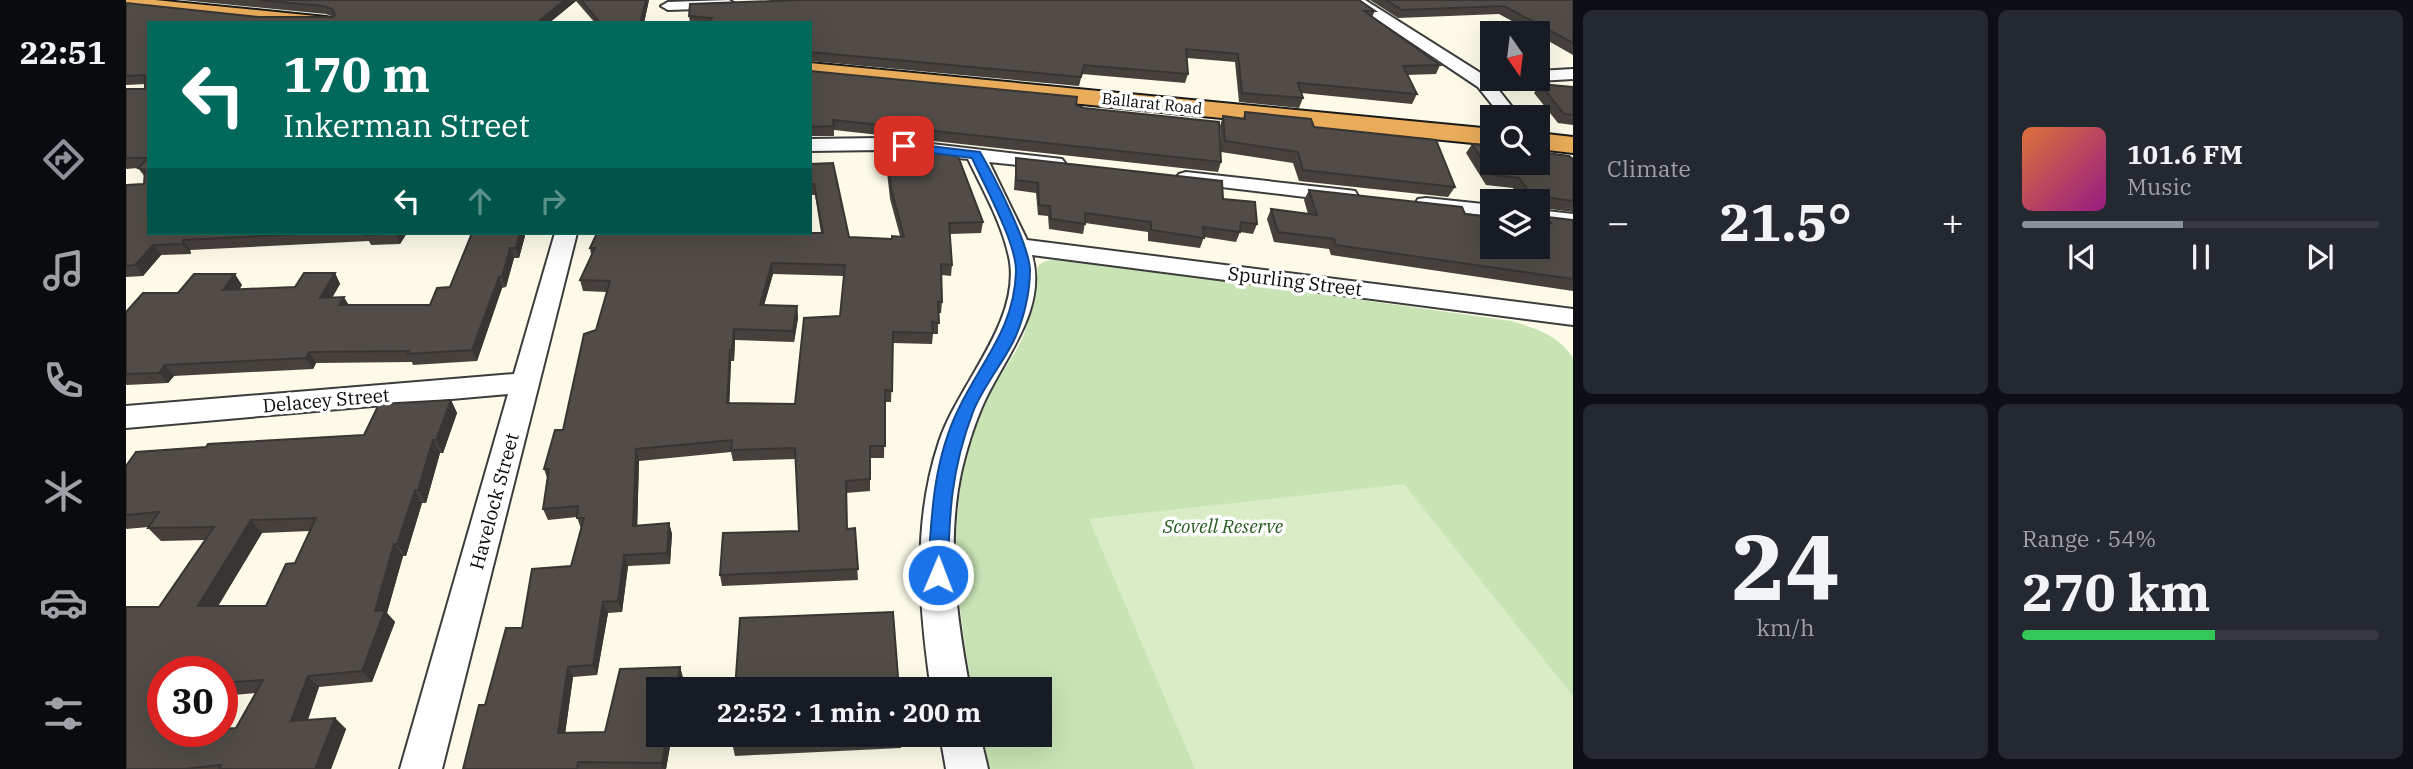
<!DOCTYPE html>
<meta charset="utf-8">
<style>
:root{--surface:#171b24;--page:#242831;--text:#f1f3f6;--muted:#9ea1a6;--line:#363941;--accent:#8c9099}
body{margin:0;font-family:"IBM Plex Serif",serif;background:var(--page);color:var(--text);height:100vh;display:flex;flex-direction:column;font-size:26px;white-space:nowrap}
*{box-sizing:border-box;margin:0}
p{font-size:23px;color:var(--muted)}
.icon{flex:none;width:38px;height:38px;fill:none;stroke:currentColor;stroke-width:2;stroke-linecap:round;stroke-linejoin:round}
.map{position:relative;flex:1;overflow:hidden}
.drawer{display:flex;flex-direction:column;gap:10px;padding:10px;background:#0d0f14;width:840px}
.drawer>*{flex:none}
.guide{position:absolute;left:21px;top:21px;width:665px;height:214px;border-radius:0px;box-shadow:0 7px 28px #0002;background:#00695c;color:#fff;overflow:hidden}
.needle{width:46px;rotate:166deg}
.tools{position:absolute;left:1354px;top:21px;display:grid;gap:14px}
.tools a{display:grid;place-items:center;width:70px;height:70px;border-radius:0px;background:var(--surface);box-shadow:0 7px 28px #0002;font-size:35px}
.speed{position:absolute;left:21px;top:656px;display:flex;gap:14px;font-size:35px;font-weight:700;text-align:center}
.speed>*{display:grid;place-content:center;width:91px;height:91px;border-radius:50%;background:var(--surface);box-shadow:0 7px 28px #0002;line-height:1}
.speed .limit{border:10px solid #d22;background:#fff;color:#111}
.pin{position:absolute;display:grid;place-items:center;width:60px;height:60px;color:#fff;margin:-30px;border-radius:14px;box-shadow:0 4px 10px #0006}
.me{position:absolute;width:77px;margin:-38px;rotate:1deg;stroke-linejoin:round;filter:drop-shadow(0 0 5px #0008)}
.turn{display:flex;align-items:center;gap:24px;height:147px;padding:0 21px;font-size:32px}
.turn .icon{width:91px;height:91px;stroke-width:2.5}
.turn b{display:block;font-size:49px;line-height:60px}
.lanes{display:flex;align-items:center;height:66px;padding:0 21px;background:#0003;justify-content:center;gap:35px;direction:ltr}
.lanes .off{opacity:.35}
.big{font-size:52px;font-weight:700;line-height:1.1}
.drawer .card{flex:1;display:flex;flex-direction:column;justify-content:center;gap:10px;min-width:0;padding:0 24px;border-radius:10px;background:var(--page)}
.drawer .dial{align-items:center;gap:0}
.dial b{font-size:91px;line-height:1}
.song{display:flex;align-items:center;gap:21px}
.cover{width:84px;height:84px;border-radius:10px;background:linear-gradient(135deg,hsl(20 70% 55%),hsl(310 70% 35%))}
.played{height:7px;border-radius:4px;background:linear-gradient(90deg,var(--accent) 45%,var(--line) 45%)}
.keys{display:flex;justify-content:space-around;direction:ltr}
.heat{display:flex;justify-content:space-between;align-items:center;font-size:38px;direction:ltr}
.charge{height:10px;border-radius:5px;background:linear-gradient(90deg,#34c759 54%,var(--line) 0)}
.drawer .tiles{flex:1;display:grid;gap:10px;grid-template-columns:repeat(2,1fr)}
.trip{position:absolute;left:520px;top:677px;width:406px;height:70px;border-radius:0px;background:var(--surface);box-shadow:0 7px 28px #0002;font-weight:700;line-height:70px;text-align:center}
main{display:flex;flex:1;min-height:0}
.tabs{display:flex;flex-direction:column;width:126px;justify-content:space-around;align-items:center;background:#090b0e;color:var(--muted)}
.tabs .icon{width:49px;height:49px}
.tabs .current{color:var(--accent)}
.tabs b{font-size:32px;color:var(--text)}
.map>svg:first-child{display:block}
.green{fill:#c8e4b5}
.pitch{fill:#daecc6}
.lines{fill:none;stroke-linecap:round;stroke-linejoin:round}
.minor-casing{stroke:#3c3c3c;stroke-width:4}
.highway-casing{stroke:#1a1a1a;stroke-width:4}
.minor{fill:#fff;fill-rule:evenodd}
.highway{fill:#e9ac5a;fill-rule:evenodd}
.wall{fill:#46413d;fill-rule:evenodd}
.shaded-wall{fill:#393532}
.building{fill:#514c47;stroke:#393532;stroke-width:2;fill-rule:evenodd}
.route{fill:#1a73e8;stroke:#114b97;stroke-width:2}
.labels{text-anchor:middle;stroke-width:7;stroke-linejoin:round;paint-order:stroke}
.far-street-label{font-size:16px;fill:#090909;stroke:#fff}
.street-label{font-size:19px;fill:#090909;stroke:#fff}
.park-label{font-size:19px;font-style:italic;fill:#265b20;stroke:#fff}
</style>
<main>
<nav class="tabs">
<b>22:51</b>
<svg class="icon current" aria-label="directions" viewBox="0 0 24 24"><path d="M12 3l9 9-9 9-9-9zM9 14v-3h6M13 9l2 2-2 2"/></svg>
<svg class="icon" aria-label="music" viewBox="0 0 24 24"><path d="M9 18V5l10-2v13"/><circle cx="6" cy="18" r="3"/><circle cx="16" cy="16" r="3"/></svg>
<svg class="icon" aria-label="phone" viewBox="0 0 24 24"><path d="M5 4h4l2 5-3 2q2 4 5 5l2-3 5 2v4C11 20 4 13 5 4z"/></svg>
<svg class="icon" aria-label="climate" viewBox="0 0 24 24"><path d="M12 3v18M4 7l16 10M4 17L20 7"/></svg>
<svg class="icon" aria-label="car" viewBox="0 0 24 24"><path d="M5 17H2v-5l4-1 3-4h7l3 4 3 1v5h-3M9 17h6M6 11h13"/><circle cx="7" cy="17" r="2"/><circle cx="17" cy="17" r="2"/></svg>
<svg class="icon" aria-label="filters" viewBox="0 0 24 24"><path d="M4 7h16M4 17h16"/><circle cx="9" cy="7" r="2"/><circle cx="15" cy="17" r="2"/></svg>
</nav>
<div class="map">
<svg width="1447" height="769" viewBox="0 0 1447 769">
<rect width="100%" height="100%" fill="#fdfbe8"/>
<!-- green -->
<path class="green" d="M949,260L1386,321C1410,329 1433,335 1447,358V769H864L856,735H914V690H846C829,587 817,501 859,401C869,379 887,360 897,337C904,322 908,270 913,265C922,257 939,260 949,260Z"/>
<!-- pitch -->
<path class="pitch" d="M1278,484L1447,696V769H1069L963,519Z"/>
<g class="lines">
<!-- minor casing -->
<g class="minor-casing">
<path id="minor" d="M603,0L609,4L602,8L542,10L535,6L542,2Z
M1222,0H1239L1364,79L1394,117H1376L1352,87Z
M1447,69V79L1412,81L1405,79H1412V71Z
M754,138L936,159L939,163L936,167L929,169L863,162L901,240L1447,309V325L906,255C922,311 876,360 856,407C847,428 840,451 835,473C820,544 831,619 844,690H805C793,607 786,523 813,442C831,386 893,324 884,262C878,227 858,192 842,159L754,150L684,151V139Z
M1060,172L1221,190L1229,191L1232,196L1229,201L1221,202L1053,182L1050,178L1053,174Z
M1300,198L1367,205V219L1292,209L1289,204L1292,199Z
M1412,210L1447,214V228L1412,224Z
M429,233H451L316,769H274L382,394L0,428V406L388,374Z
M814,735H854L862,769H820Z"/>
</g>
<!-- highway casing -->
<g class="highway-casing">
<path id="highway" d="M0,0H29L200,17L207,19L210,23H136L0,9Z
M684,63L1367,129V145L684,77Z
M1412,133L1447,137V153L1412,149Z"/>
</g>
<!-- minor -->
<use href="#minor" class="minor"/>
<!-- highway -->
<use href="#highway" class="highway"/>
</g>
<!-- wall -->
<path class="wall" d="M55,0H523L518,23H469L450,1L423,23H23V233H281L274,244L245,245L243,241L64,250L65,254L35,255L17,276L0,277V185L18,184L19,177L12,168L0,169V89H19V84L0,85V3L132,17H207L200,14Z
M1244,0H1447V55L1412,35V33H1408L1373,14L1272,18Z
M1249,11L1246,17L1314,65L1310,74L1281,75L1291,94L1286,104L1175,93L1177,98L1173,108L1113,102L1109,62L1061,58L1062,74L1059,83L956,74L953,86L684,61V23H564L563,16Z
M684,71L950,105L1095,162L1092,172L708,130V136H684Z
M1414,84L1447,87V125L1432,123L1408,93Z
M1119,112L1188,127L1329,187L1322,197L1173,181L1167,163L1095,152L1094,126L1097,116L1117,118Z
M1346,144L1447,159V212L1416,208V210L1412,216V201H1396L1387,188L1360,185L1340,153Z
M802,148L830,151L857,222L855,233L824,234L826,265L825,276L816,275V302L815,313H812V334H807L806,344L767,343L765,402H759L758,458H744V491L720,493L721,529L729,528L732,580L596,586L594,575L597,533L673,531L670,459L607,461L605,452L513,461L511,526L543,523L546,534L544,564L502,566L496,612L482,613L471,675L447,677L439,733L479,732L494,669L554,667L557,678L555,690H532V735H546L540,769H337L353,705H359L380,628H396L406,569L445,566L455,529L451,517L422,520L417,509L421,478L418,469L429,430H437L458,334L470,330L481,292L457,291L454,280L465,255L464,248L471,233H695L689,195H684V164L707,163L723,237L766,239V236H774L764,199L761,172L762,162H801ZM647,274L718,276L714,316L678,318L669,404L603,403L605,361H608L609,340L668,342L672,318L671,306L638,305Z
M890,158L1097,199L1131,224L1127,234L1114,232L1110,242L1078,237L1074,248L1022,241V232L959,223L957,234L923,229L922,216L912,215L910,193L888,190Z
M1183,190L1367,217L1417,222L1421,217L1447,220V291L1205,255L1203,249L1148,242L1141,219L1145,209L1182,214L1178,200Z
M344,233H398L399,236L393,258H388L380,287L376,288L351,361L287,365L286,362L190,363L187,369L48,376L42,383L0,385V312L52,293L116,285L113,290L169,287L209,273L214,284L206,297L223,305H304L324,287L345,235Z
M325,400L331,413L317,453H314L300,503H296L280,556H277L261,613L269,622L246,682L193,687L182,720L209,718L220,729L205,769H0L79,540L35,541L22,528L23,527L0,529V466L238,435ZM184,531L169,563L140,606H92L136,533ZM37,672H96V696L130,693L110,728L37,732Z
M776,735L775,748L609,756L606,743Z"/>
<!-- shaded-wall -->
<path class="shaded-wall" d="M439,0L450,1L423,23H411Z
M520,0H523L518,23H514Z
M270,233H281L274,244L269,234Z
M392,233H398L399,236L393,258L390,248Z
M57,240L64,250L65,254L57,244Z
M27,245L35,255L17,276L9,265Z
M384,248L388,258L380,287L376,277Z
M646,263L647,274L635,316L634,305Z
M209,273L214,284L200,309L194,298Z
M109,274L116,285L104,301L97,290Z
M373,277L376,288L351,361L346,350Z
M218,297L224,307L213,305Z
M671,306L672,318L668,342L667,331Z
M608,329L609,340L608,361L606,350Z
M604,350L605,361L603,414L601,403Z
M183,352L190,363L187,369L180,358Z
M39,365L48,376L42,383L33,373Z
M325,400L331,413L317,453L310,440Z
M307,440L314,453L300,503L292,490Z
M510,449L513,461L511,537L507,526Z
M289,490L296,503L280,556L271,544Z
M125,520L136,533L85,618L72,606Z
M543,523L546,534L544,564L541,553Z
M268,544L277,556L261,613L269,622L246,682L236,671L249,611Z
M498,555L502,566L496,612L492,601Z
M477,602L482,613L471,675L467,665Z
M442,667L447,677L438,742L432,733Z
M554,667L557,678L555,690H550Z
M182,676L193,687L177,732L165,721Z
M209,718L220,729L205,769H189Z
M541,735H546L540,769H538L536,763Z"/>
<!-- building -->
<path class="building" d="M133,0H439L411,23H23V158H0V89H19V75L0,76V3L132,17H206L209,15L206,9L197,6Z
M455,0H520L514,23H474Z
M674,0H1233L1249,11H1238L1314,65L1277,66L1291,94L1172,83L1177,98L1116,93L1112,54L1060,49L1062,74L958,65L955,77L684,52V23H582L586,18L563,16L564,4Z
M1260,0H1447V43L1378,6L1276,10Z
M684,71L951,97L950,105L958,108L1093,122L1095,162L707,120L708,126L684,127Z
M1414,84L1447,87V115L1438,114Z
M1119,112L1185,119L1188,127L1310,140L1329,187L1177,170L1172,152L1099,141L1097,116L1119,119Z
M1346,144L1367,146V163H1412V152L1443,156L1447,159V201L1419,197L1416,200V210L1412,205V201H1410L1393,178L1366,175Z
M802,148L830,151L857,222L823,223L826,265L815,264L816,302H812L813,323L806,322L807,333L767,332L766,391L759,390V446H744V479L720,481L721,529L729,528L732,569L594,575L597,533L673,531L669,448L605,450L606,440L510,449L507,526L543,523L541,553L498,555L492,601L477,602L467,665L442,667L432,733L479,732L494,669L554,667L550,690H532V735H541L536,763L452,762L451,769H337L353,705H359L380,628H396L406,569L445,566L458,518H451L452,506L417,509L423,469H418L429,430H437L458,334L470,330L484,281L454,280L469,248H464L471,233H697L688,184H684V164L707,163L723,237L766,239V236L778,237L765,188L762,162H801ZM646,263L719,265L714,316L678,318L669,404L601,403L604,350H606L608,329L667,331L671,306L634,305Z
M23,158V233H189L57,240V244L27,245L9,265L0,266V185L18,184L19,170L12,168Z
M890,158L1096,181L1097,199L1129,202L1131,224L1115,222L1114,232L1077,227L1078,238L1025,230V222L959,213V224L925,219L924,206L913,205L912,183L890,180Z
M1183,190L1336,207L1339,214L1367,217V247H1412V222L1425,223L1421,217L1447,220V279L1210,245L1208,239L1152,232L1145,209L1191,215Z
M242,233H270L240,235Z
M346,233H394L390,248H384L376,277H373L346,350L282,354L283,351L183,352L180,358L39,365L33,373L0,374V312L17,293H52L68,274H109L97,290L169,287L178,273H209L194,298L218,297L213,305H304L311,288L324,287Z
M325,400L310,440H307L292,490H289L271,544H268L249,611L259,610L236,671L182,676L165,721L209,718L189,769H93L95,765L58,769H0V607H33L88,527L22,528L33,512L0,515V466L10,452L80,447L82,444L238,435L253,404ZM190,518L169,563L160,564L140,606H72L125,520ZM37,672H96V683L137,680L110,728L96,729V732H37Z
M767,612L773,690H609L614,618Z
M607,735H776L606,743Z"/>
<!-- route -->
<path class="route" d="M778,143L854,152C868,176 903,244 904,270C904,294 897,322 887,342C875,366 856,388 847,412C825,470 823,514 822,575L819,581L812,583L805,581L802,575C805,518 807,460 833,408C856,360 888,329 890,272C891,244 858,185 846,158L774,149L773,146Z"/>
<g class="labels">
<!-- far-street labels -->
<g class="far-street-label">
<text transform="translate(1026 103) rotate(6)" y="6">Ballarat Road</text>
</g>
<!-- street labels -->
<g class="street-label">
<text transform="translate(1169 281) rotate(7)" y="7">Spurling Street</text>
<text transform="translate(200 400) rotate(-5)" y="7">Delacey Street</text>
<text transform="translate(368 501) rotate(-75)" y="7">Havelock Street</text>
</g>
<!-- park labels -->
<g class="park-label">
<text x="1097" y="533">Scovell Reserve</text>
</g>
</g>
</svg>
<div class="tools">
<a><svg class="needle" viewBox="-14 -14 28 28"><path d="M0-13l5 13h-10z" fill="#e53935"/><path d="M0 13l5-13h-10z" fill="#9ea1a6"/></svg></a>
<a><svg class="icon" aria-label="search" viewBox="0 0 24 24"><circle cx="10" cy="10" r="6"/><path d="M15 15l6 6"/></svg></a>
<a><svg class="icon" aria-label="layers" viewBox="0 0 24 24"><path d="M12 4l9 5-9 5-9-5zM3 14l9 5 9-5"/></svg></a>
</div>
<div class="speed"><div class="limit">30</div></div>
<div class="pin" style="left:778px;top:146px;background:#d93025"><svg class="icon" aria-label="arrive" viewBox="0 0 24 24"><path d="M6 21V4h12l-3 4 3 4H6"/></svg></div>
<svg class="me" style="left:812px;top:575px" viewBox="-20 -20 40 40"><circle r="17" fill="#1a73e8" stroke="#fff" stroke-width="3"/><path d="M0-11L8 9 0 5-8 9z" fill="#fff"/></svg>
<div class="trip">22:52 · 1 min · 200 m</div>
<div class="guide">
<div class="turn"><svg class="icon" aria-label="left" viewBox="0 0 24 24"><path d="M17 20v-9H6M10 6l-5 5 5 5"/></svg><div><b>170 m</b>Inkerman Street</div></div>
<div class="lanes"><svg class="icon" aria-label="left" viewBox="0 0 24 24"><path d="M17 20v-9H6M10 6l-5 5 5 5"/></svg><svg class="icon off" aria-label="ahead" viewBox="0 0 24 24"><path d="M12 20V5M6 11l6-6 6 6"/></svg><svg class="icon off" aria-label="right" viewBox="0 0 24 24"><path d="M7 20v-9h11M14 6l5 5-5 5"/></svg></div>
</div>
</div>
<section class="drawer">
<div class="tiles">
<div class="card"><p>Climate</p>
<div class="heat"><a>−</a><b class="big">21.5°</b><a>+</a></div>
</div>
<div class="card">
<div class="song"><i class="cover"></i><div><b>101.6 FM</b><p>Music</p></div></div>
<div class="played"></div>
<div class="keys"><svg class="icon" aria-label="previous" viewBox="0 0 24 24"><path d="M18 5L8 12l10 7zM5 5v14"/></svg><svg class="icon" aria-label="pause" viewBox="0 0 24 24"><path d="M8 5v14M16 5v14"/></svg><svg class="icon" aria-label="next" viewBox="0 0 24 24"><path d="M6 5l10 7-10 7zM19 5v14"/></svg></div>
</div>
<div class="card dial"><b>24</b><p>km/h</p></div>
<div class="card"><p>Range · 54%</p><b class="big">270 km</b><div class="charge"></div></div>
</div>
</section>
</main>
